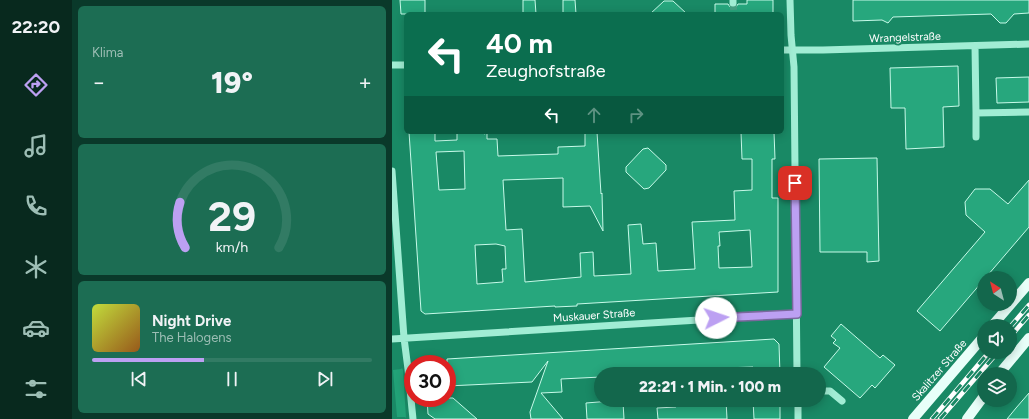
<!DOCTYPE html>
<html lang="de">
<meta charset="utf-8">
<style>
:root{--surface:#13674c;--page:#1c6d53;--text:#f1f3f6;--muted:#9dbeb5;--line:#327b64;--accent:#bca0f2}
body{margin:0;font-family:Figtree,sans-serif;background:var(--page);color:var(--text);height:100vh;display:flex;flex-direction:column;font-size:15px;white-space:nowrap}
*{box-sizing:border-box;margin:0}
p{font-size:13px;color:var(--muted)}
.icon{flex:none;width:22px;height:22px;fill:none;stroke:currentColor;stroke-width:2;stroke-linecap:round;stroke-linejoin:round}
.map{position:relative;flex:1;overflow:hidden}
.drawer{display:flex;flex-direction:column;gap:6px;padding:6px;background:#0a392a;width:320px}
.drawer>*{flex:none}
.banner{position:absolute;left:12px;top:12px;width:380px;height:122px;border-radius:6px;box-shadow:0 2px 10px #0003;background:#0b6e4f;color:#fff;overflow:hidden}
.needle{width:26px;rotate:324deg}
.controls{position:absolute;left:585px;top:271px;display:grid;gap:8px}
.controls a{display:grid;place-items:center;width:40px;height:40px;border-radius:50%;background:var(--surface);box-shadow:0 2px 10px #0003;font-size:20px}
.speed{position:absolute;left:12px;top:355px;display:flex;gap:8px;font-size:20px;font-weight:700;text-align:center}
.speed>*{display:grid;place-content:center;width:52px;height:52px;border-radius:50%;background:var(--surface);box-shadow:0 2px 10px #0003;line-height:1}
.speed .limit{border:6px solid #d22;background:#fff;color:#111}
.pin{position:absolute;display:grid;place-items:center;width:34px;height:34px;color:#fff;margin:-17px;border-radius:8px;box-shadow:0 2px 6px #0006}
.me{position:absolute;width:44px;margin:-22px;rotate:86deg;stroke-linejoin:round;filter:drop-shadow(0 0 3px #0008)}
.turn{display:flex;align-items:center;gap:14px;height:84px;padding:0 16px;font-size:18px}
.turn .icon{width:52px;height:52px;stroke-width:2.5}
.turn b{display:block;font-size:28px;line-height:34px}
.lanes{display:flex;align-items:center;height:38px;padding:0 16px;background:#0003;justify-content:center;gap:20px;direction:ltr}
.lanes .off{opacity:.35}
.big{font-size:30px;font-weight:800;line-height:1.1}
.drawer .card{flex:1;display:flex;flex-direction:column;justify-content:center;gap:6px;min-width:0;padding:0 14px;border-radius:6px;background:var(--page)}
.drawer .dial{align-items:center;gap:0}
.dial svg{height:104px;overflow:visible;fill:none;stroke:var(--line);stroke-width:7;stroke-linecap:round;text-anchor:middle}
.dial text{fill:var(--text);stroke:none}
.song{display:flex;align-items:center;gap:12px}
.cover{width:48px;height:48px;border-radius:6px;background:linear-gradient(135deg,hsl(70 70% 55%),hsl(30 70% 35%))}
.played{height:4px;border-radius:2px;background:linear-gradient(90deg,var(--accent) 40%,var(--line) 40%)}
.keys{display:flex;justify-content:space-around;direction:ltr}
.heat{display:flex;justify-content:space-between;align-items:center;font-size:22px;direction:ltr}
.trip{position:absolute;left:202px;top:367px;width:232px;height:40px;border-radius:20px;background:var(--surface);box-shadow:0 2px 10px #0003;font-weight:800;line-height:40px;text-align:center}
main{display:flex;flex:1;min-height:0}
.tabs{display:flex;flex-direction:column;width:72px;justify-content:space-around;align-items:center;background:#08291e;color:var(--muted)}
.tabs .icon{width:28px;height:28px}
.tabs .on{color:var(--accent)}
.tabs b{font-size:18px;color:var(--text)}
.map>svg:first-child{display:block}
.green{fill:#22a277}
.building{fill:#27a77d;stroke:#c7fae9;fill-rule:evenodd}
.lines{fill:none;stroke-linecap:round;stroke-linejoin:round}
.minor-tunnel{stroke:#47a184;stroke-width:7;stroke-dasharray:7 3.5;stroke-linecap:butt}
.minor{stroke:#a1edd4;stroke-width:7}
.major{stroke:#e8fff9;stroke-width:10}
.rail-casing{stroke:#fff;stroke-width:4.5}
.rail{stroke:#198965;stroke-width:3;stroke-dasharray:9;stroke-linecap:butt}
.route-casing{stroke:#7a689d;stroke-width:10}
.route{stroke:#bca0f2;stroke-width:7}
.labels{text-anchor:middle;stroke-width:4;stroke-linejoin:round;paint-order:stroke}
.street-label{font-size:11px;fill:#fff;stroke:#198965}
</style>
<main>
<nav class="tabs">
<b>22:20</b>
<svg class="icon on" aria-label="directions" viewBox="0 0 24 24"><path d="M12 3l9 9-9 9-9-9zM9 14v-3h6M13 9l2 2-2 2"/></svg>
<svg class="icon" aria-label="music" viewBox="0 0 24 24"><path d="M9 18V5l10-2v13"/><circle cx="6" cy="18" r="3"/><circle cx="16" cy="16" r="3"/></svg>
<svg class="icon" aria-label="phone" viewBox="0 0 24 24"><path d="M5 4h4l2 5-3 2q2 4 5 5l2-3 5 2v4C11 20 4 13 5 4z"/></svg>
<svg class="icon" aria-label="climate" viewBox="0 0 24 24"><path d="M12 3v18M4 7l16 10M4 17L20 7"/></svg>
<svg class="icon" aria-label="car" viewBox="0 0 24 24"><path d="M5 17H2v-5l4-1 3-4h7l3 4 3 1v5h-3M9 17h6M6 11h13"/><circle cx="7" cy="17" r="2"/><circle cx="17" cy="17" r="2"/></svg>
<svg class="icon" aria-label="filters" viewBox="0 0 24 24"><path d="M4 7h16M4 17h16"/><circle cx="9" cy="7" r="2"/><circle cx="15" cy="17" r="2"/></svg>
</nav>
<section class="drawer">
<div class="card"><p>Klima</p>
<div class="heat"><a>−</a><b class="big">19°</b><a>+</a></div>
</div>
<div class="card dial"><svg viewBox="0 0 100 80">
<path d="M14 69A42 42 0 1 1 86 69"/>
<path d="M14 69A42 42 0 0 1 10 34" stroke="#bca0f2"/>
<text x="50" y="56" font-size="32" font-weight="700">29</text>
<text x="50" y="72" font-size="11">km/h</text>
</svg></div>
<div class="card">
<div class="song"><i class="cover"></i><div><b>Night Drive</b><p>The Halogens</p></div></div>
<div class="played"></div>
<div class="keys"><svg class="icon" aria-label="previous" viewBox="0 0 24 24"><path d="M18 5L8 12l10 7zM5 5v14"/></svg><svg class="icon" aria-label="pause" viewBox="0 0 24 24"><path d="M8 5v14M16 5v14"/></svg><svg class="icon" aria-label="next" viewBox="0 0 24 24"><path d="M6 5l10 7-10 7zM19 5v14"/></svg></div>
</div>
</section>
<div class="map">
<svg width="637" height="419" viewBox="0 0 637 419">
<rect width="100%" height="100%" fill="#198965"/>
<!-- green -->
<path class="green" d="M10,368L11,370L14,418L13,417H5L1,370L9,369Z"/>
<!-- building -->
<path class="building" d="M8,0H33V14H9Z
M131,0H143L144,14H131Z
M171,0H183L184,14H171Z
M355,0H381V14H323V4H336L338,7L341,8L344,7L346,4H355Z
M461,0H637V13L622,14L614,23H608L599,14L501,17L496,23L490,20L461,21Z
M272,1H281L295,14H258Z
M566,66L567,106L551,107L552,147L514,149L513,108H499L498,68Z
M637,77V102L605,103L604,78Z
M17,132H43V141L65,140V132H92V134L95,133V139H105L106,156L166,154V147L193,146V132H205L209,194L210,193L211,231L198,206L171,207V178L111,180L114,230L130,229L133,282L189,277L188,253L201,252L202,276L239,274L236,225L249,224L251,244L264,243L266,271L303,269L300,222L343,220L342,191L360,190V159H350L349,132H382L383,159H380V198H386V292L185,304V306L163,307V306L33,314L29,311ZM72,151L73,189L47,190L44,152ZM358,230L360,267L327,268L326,246H328L327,232ZM104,244L113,246L114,269H110L111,282L85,284L83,245Z
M256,148L274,165V170L257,188L252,189L234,172V167L251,149Z
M485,158L487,261L475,262V252H428L427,159Z
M637,180V227L548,331L525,311L593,232L574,215L573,202L583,189H598L616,204Z
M449,324L488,358L491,355L503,365L483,388L480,385L468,398L432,367L448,348L441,343L444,340L439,336Z
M382,339L387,344L388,374H361V367L331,368L332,374H321V369L294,371V374H209V377L169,379L170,392L149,393L171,419H139L138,412L156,361L140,382L55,386V359Z
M637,393V419H615L624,408Z
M35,398H61L85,419H43L36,414Z
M284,400H334L335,419H266L265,408L284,407Z
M361,400H388V419H362Z
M219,401V403L231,402L232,419H195L194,403Z"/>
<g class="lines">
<!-- minor-tunnel -->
<path class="minor-tunnel" d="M341,3L342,14"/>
<!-- minor -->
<path class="minor" d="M341,0V3
M398,0L399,35L402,67L405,374
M583,46L584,113L637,112
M390,50H431L637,44
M0,65H14
M584,113V137
M0,171L12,338L16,369L21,419
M0,339L405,314
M427,391H438L450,401
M406,400V419"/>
<!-- major -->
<path class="major" d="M600,326L637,283
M607,374L637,338
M521,419L592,336
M575,419L592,396"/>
<!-- rail casing -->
<g class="rail-casing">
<path id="rail" d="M618,327L637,305
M618,337L637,315
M540,419L597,352
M548,419L606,352"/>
</g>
<!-- rail -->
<use href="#rail" class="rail"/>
</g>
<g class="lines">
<!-- route casing -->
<g class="route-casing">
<path id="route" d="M324,318L405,314L403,183"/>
</g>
<!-- route -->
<use href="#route" class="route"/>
</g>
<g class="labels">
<!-- street labels -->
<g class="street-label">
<text transform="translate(513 37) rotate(-2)" y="4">Wrangelstraße</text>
<text transform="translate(202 315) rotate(-4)" y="4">Muskauer Straße</text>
<text transform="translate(547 370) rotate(-49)" y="4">Skalitzer Straße</text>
</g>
</g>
</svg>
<div class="controls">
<a><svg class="needle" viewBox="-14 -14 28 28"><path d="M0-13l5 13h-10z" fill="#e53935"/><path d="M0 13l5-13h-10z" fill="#9dbeb5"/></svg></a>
<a><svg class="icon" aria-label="sound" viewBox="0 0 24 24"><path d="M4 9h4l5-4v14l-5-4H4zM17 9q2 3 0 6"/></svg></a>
<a><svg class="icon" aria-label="layers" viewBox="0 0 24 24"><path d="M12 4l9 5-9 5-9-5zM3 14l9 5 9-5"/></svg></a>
</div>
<div class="speed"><div class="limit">30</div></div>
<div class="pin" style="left:403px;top:183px;background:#d93025"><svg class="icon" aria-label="arrive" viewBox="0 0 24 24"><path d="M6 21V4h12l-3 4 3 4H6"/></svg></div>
<svg class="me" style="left:324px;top:318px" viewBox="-20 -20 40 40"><circle r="19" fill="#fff"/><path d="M0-13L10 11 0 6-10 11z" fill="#bca0f2"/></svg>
<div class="trip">22:21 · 1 Min. · 100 m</div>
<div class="banner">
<div class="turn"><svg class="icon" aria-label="left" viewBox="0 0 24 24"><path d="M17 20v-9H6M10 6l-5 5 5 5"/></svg><div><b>40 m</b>Zeughofstraße</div></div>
<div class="lanes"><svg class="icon" aria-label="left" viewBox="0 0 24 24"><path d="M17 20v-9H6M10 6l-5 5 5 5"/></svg><svg class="icon off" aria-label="ahead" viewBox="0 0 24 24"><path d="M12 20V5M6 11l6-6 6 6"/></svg><svg class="icon off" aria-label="right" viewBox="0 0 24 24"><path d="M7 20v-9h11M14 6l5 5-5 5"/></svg></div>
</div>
</div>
</main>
